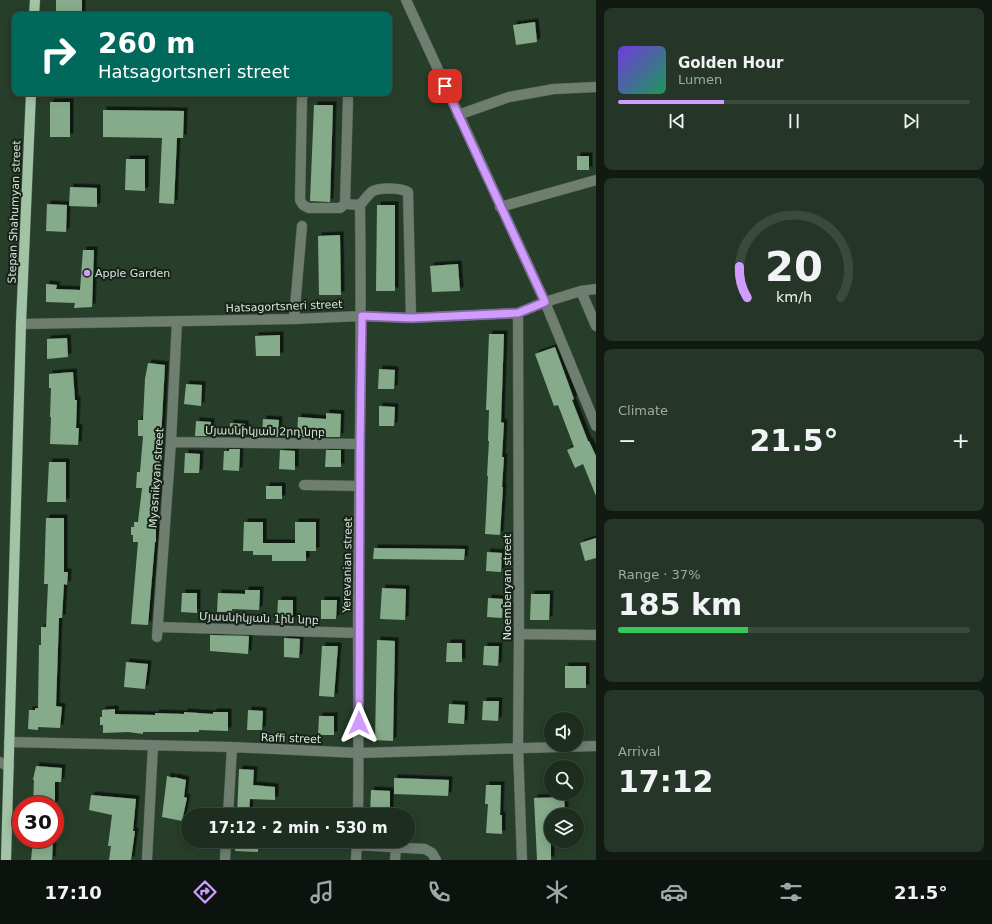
<!DOCTYPE html>
<meta charset="utf-8">
<style>
:root{--surface:#1d2e20;--page:#253629;--text:#f1f3f6;--muted:#a0a8a5;--line:#3b4a3e;--accent:#d09dff}
body{margin:0;font-family:"DejaVu Sans","Noto Sans Armenian",sans-serif;background:var(--page);color:var(--text);height:100vh;display:flex;flex-direction:column;font-size:15px;white-space:nowrap}
*{box-sizing:border-box;margin:0}
p{font-size:13px;color:var(--muted)}
.icon{flex:none;width:22px;height:22px;fill:none;stroke:currentColor;stroke-width:2;stroke-linecap:round;stroke-linejoin:round}
.map{position:relative;flex:1;overflow:hidden}
.side{display:flex;flex-direction:column;gap:8px;padding:8px;background:#101912;width:396px}
.side>*{flex:none}
.hud{position:absolute;left:12px;top:12px;width:380px;height:84px;border-radius:8px;box-shadow:0 2px 10px #0003,0 0 0 1px var(--line);background:#00695c;color:#fff;overflow:hidden}
.fabs{position:absolute;left:544px;top:712px;display:grid;gap:8px}
.fabs a{display:grid;place-items:center;width:40px;height:40px;border-radius:50%;background:var(--surface);box-shadow:0 2px 10px #0003,0 0 0 1px var(--line);font-size:20px}
.speed{position:absolute;left:12px;top:796px;display:flex;gap:8px;font-size:20px;font-weight:700;text-align:center}
.speed>*{display:grid;place-content:center;width:52px;height:52px;border-radius:50%;background:var(--surface);box-shadow:0 2px 10px #0003,0 0 0 1px var(--line);line-height:1}
.speed .limit{border:6px solid #d22;background:#fff;color:#111}
.pin{position:absolute;display:grid;place-items:center;width:34px;height:34px;color:#fff;margin:-17px;border-radius:8px;box-shadow:0 2px 6px #0006}
.me{position:absolute;width:44px;margin:-22px;rotate:0deg;stroke-linejoin:round;filter:drop-shadow(0 0 3px #0008)}
.turn{display:flex;align-items:center;gap:14px;height:84px;padding:0 20px;font-size:18px}
.turn .icon{width:52px;height:52px;stroke-width:2.5}
.turn b{display:block;font-size:28px;line-height:34px}
.big{font-size:30px;font-weight:600;line-height:1.1}
.side .tile{flex:1;display:flex;flex-direction:column;justify-content:center;gap:6px;min-width:0;padding:0 14px;border-radius:8px;background:var(--page)}
.side .dial{align-items:center;gap:0}
.dial svg{height:104px;overflow:visible;fill:none;stroke:var(--line);stroke-width:7;stroke-linecap:round;text-anchor:middle}
.dial text{fill:var(--text);stroke:none}
.song{display:flex;align-items:center;gap:12px}
.cover{width:48px;height:48px;border-radius:6px;background:linear-gradient(135deg,hsl(260 70% 55%),hsl(150 70% 35%))}
.played{height:4px;border-radius:2px;background:linear-gradient(90deg,var(--accent) 30%,var(--line) 30%)}
.keys{display:flex;justify-content:space-around;direction:ltr}
.heat{display:flex;justify-content:space-between;align-items:center;font-size:22px;direction:ltr}
.charge{height:6px;border-radius:3px;background:linear-gradient(90deg,#34c759 37%,var(--line) 0)}
.trip{position:absolute;left:181px;top:808px;width:234px;height:40px;border-radius:20px;background:var(--surface);box-shadow:0 2px 10px #0003,0 0 0 1px var(--line);font-weight:600;line-height:40px;text-align:center}
.menu{display:flex;height:64px;justify-content:space-around;align-items:center;background:#0c120d;color:var(--muted)}
.menu .icon{width:28px;height:28px}
.menu .active{color:var(--accent)}
.menu b{font-size:18px;color:var(--text)}
main{display:flex;flex:1;min-height:0}
.map>svg:first-child{display:block}
.building{fill:#86ab8b;filter:url(#shadow)}
.lines{fill:none;stroke-linecap:round;stroke-linejoin:round}
.minor-casing{stroke:#475c49;stroke-width:11}
.major-casing{stroke:#475c49;stroke-width:11}
.minor{stroke:#6e7e70;stroke-width:10}
.major{stroke:#a2c3a6;stroke-width:10}
.route-casing{stroke:#8766a6;stroke-width:10}
.route{stroke:#d09dff;stroke-width:7}
.poi-dot{fill:#d09dff;stroke:#172219;stroke-width:1.5}
.labels{text-anchor:middle;stroke-width:4;stroke-linejoin:round;paint-order:stroke}
.street-label{font-size:11px;fill:#d7e5d8;stroke:#172219}
.poi-label{font-size:11px;fill:#d7e5d8;stroke:#172219;text-anchor:start}
</style>
<main>
<div class="map">
<svg width="596" height="860" viewBox="0 0 596 860">
<defs>
<filter id="shadow"><feDropShadow dx="3.5" dy="-3.5" stdDeviation="0" flood-color="#0009"/></filter>
</defs>
<rect width="100%" height="100%" fill="#273e2a"/>
<!-- building -->
<path class="building" d="M56,0H82V15H56Z
M535,22L537,42L516,45L513,25Z
M50,102H70V137H50Z
M314,105H333L330,202L310,201Z
M103,110L184,111L183,138H177L174,204L159,203L162,138L103,137Z
M577,156H589V170H577Z
M126,159H145V191L125,190Z
M70,187L97,188V207L69,206Z
M47,204L67,205L66,232L46,231Z
M377,205H395V291H376Z
M340,235L341,295H319L318,236Z
M83,250H94L92,307L74,308L75,303L46,302V284L57,285L56,289L80,290Z
M458,264L460,291L432,292L430,266Z
M489,334H504L501,422L504,423L502,457H504L502,487H503L500,535L485,534L488,476H487L489,441H488L489,410H486Z
M280,335V356H256L255,336Z
M67,338L68,357L47,359V339Z
M555,347L574,399L572,400L588,441H589L596,456V496L583,464L575,468L567,450L574,447L558,405L554,406L535,354Z
M148,363L165,365L158,494L154,527H156V542H155L148,625L131,624L138,542H133V535H131V527H134V522H138L142,488H136L137,472H140L143,436H138V420H143L145,379Z
M379,369L395,370L394,389H378Z
M73,372L75,400H77L76,428H79L78,445L50,444L51,417H50L51,388H49V374Z
M186,384L202,385L201,406L184,404Z
M379,406L395,407L394,426H379Z
M326,413L341,414L340,437H297L298,417L326,419Z
M263,419L279,420L278,437L262,436Z
M196,421L211,422L210,436H195Z
M230,423L245,424V436H229Z
M229,449H240L239,471L223,470L224,451H229Z
M280,450L295,451V470L279,469Z
M326,450H341V467H325Z
M185,453L200,454L199,473H184Z
M49,462H66V502H47Z
M266,486H282V499H266Z
M46,518H64V572H68L67,585L64,584L62,618H59L56,706L62,707L60,728L38,727V730L28,729L29,710H35V708H38L39,645H41V627H46L48,584H44Z
M244,522H263V543H295V522H316V551H306V561H272V555H253V551H243Z
M596,538V558L585,561L580,543Z
M374,548L465,549L464,560L373,559Z
M487,552L502,553L501,572L486,571Z
M382,588L406,589L405,620L380,619Z
M245,590H260L259,610L232,609V612H217L218,593L245,594Z
M182,593H197V613L181,612Z
M531,594H550L549,620H530Z
M488,598L503,599L502,618L487,617Z
M278,600H293V620L277,619Z
M321,600H337L336,619H321Z
M210,635L249,636L248,654L210,651Z
M284,638L300,639L299,658L284,657Z
M377,640L395,641L393,741L375,740Z
M447,643H462V662H446Z
M322,646H338L334,697L319,696Z
M484,646H499L498,666L483,665Z
M126,662L148,664L145,689L124,687Z
M565,666H586V688H565Z
M483,701H499L498,721L482,720Z
M449,704L465,705L464,724L448,723Z
M115,709V714L155,715V713L184,714V712L213,714V712H228V731L199,730V732H143V734L128,732L103,733V725H100V717H102V710Z
M248,710L263,711L262,730H247Z
M319,716H334V735H318Z
M36,766L62,768L61,782H55V805H33L34,780H33Z
M239,769L254,770L253,785L275,787V800L250,799L249,815H237Z
M167,776L174,778V777L186,780L184,797L187,798L182,821L162,817Z
M394,778L449,780L448,796L394,794Z
M486,785H501L500,815H502V834L486,833L488,804H485Z
M371,790L390,791V815H370Z
M91,795L136,799L133,831H135L131,860H109L111,846H108L112,815L89,810Z
M564,797L565,811L551,812V860H537L534,798Z
M33,840L53,842L52,860H31Z
M236,841H258V852L235,851Z"/>
<g class="lines">
<!-- minor casing -->
<g class="minor-casing">
<path id="minor" d="M406,0L545,302L596,426
M304,93L302,98L300,200L303,205L309,208H340L345,204L360,205
M458,115L509,97L554,89L596,87
M345,204L348,99L347,93
M500,207L596,180
M581,291L596,289
M518,313L519,634L518,747L522,860
M294,319L302,226
M21,324L294,319L362,316L411,318L518,313L545,302L581,291L596,326
M171,442L360,444
M304,485L360,486
M158,627L358,633
M519,634L596,635
M157,637L171,442L177,321
M9,742L232,747L359,753L596,746
M0,762L9,767
M228,815L232,747
M358,815C359,752 358,688 358,625C359,485 362,345 360,205C364,201 369,193 373,191C381,187 401,188 408,192L411,318
M357,845L425,849L432,853L436,860
M147,860L153,746
M225,860L226,841
M356,860L357,841
M395,860L396,848"/>
</g>
<!-- major casing -->
<g class="major-casing">
<path id="major" d="M34,15L35,0
M6,860L21,324L31,93"/>
</g>
<!-- minor -->
<use href="#minor" class="minor"/>
<!-- major -->
<use href="#major" class="major"/>
</g>
<g class="lines">
<!-- route casing -->
<g class="route-casing">
<path id="route" d="M359,723L360,444L362,316L411,318L518,313L545,302L445,86"/>
</g>
<!-- route -->
<use href="#route" class="route"/>
</g>
<!-- markers -->
<circle class="poi-dot" cx="87" cy="273" r="4"/>
<g class="labels">
<!-- street labels -->
<g class="street-label">
<text transform="translate(14 212) rotate(-88)" y="4">Stepan Shahumyan street</text>
<text transform="translate(284 306) rotate(-2)" y="4">Hatsagortsneri street</text>
<text transform="translate(265 431) rotate(1)" y="4">Մյասնիկյան 2րդ նրբ</text>
<text transform="translate(156 478) rotate(-86)" y="4">Myasnikyan street</text>
<text transform="translate(347 565) rotate(-89)" y="4">Yerevanian street</text>
<text transform="translate(507 587) rotate(-90)" y="4">Noemberyan street</text>
<text transform="translate(259 618) rotate(2)" y="4">Մյասնիկյան 1ին նրբ</text>
<text transform="translate(291 738) rotate(2)" y="4">Raffi street</text>
</g>
<!-- poi labels -->
<g class="poi-label">
<text x="95" y="277">Apple Garden</text>
</g>
</g>
</svg>
<div class="fabs">
<a><svg class="icon" aria-label="sound" viewBox="0 0 24 24"><path d="M4 9h4l5-4v14l-5-4H4zM17 9q2 3 0 6"/></svg></a>
<a><svg class="icon" aria-label="search" viewBox="0 0 24 24"><circle cx="10" cy="10" r="6"/><path d="M15 15l6 6"/></svg></a>
<a><svg class="icon" aria-label="layers" viewBox="0 0 24 24"><path d="M12 4l9 5-9 5-9-5zM3 14l9 5 9-5"/></svg></a>
</div>
<div class="speed"><div class="limit">30</div></div>
<div class="pin" style="left:445px;top:86px;background:#d93025"><svg class="icon" aria-label="arrive" viewBox="0 0 24 24"><path d="M6 21V4h12l-3 4 3 4H6"/></svg></div>
<svg class="me" style="left:359px;top:723px" viewBox="-20 -20 40 40"><path d="M0-17L14 15 0 8-14 15z" fill="#d09dff" stroke="#fff" stroke-width="4"/></svg>
<div class="trip">17:12 · 2 min · 530 m</div>
<div class="hud">
<div class="turn"><svg class="icon" aria-label="right" viewBox="0 0 24 24"><path d="M7 20v-9h11M14 6l5 5-5 5"/></svg><div><b>260 m</b>Hatsagortsneri street</div></div>
</div>
</div>
<section class="side">
<div class="tile">
<div class="song"><i class="cover"></i><div><b>Golden Hour</b><p>Lumen</p></div></div>
<div class="played"></div>
<div class="keys"><svg class="icon" aria-label="previous" viewBox="0 0 24 24"><path d="M18 5L8 12l10 7zM5 5v14"/></svg><svg class="icon" aria-label="pause" viewBox="0 0 24 24"><path d="M8 5v14M16 5v14"/></svg><svg class="icon" aria-label="next" viewBox="0 0 24 24"><path d="M6 5l10 7-10 7zM19 5v14"/></svg></div>
</div>
<div class="tile dial"><svg viewBox="0 0 100 80">
<path d="M14 69A42 42 0 1 1 86 69"/>
<path d="M14 69A42 42 0 0 1 8 45" stroke="#d09dff"/>
<text x="50" y="56" font-size="32" font-weight="700">20</text>
<text x="50" y="72" font-size="11">km/h</text>
</svg></div>
<div class="tile"><p>Climate</p>
<div class="heat"><a>−</a><b class="big">21.5°</b><a>+</a></div>
</div>
<div class="tile"><p>Range · 37%</p><b class="big">185 km</b><div class="charge"></div></div>
<div class="tile"><p>Arrival</p><b class="big">17:12</b></div>
</section>
</main>
<nav class="menu">
<b>17:10</b>
<svg class="icon active" aria-label="directions" viewBox="0 0 24 24"><path d="M12 3l9 9-9 9-9-9zM9 14v-3h6M13 9l2 2-2 2"/></svg>
<svg class="icon" aria-label="music" viewBox="0 0 24 24"><path d="M9 18V5l10-2v13"/><circle cx="6" cy="18" r="3"/><circle cx="16" cy="16" r="3"/></svg>
<svg class="icon" aria-label="phone" viewBox="0 0 24 24"><path d="M5 4h4l2 5-3 2q2 4 5 5l2-3 5 2v4C11 20 4 13 5 4z"/></svg>
<svg class="icon" aria-label="climate" viewBox="0 0 24 24"><path d="M12 3v18M4 7l16 10M4 17L20 7"/></svg>
<svg class="icon" aria-label="car" viewBox="0 0 24 24"><path d="M5 17H2v-5l4-1 3-4h7l3 4 3 1v5h-3M9 17h6M6 11h13"/><circle cx="7" cy="17" r="2"/><circle cx="17" cy="17" r="2"/></svg>
<svg class="icon" aria-label="filters" viewBox="0 0 24 24"><path d="M4 7h16M4 17h16"/><circle cx="9" cy="7" r="2"/><circle cx="15" cy="17" r="2"/></svg>
<b>21.5°</b>
</nav>
